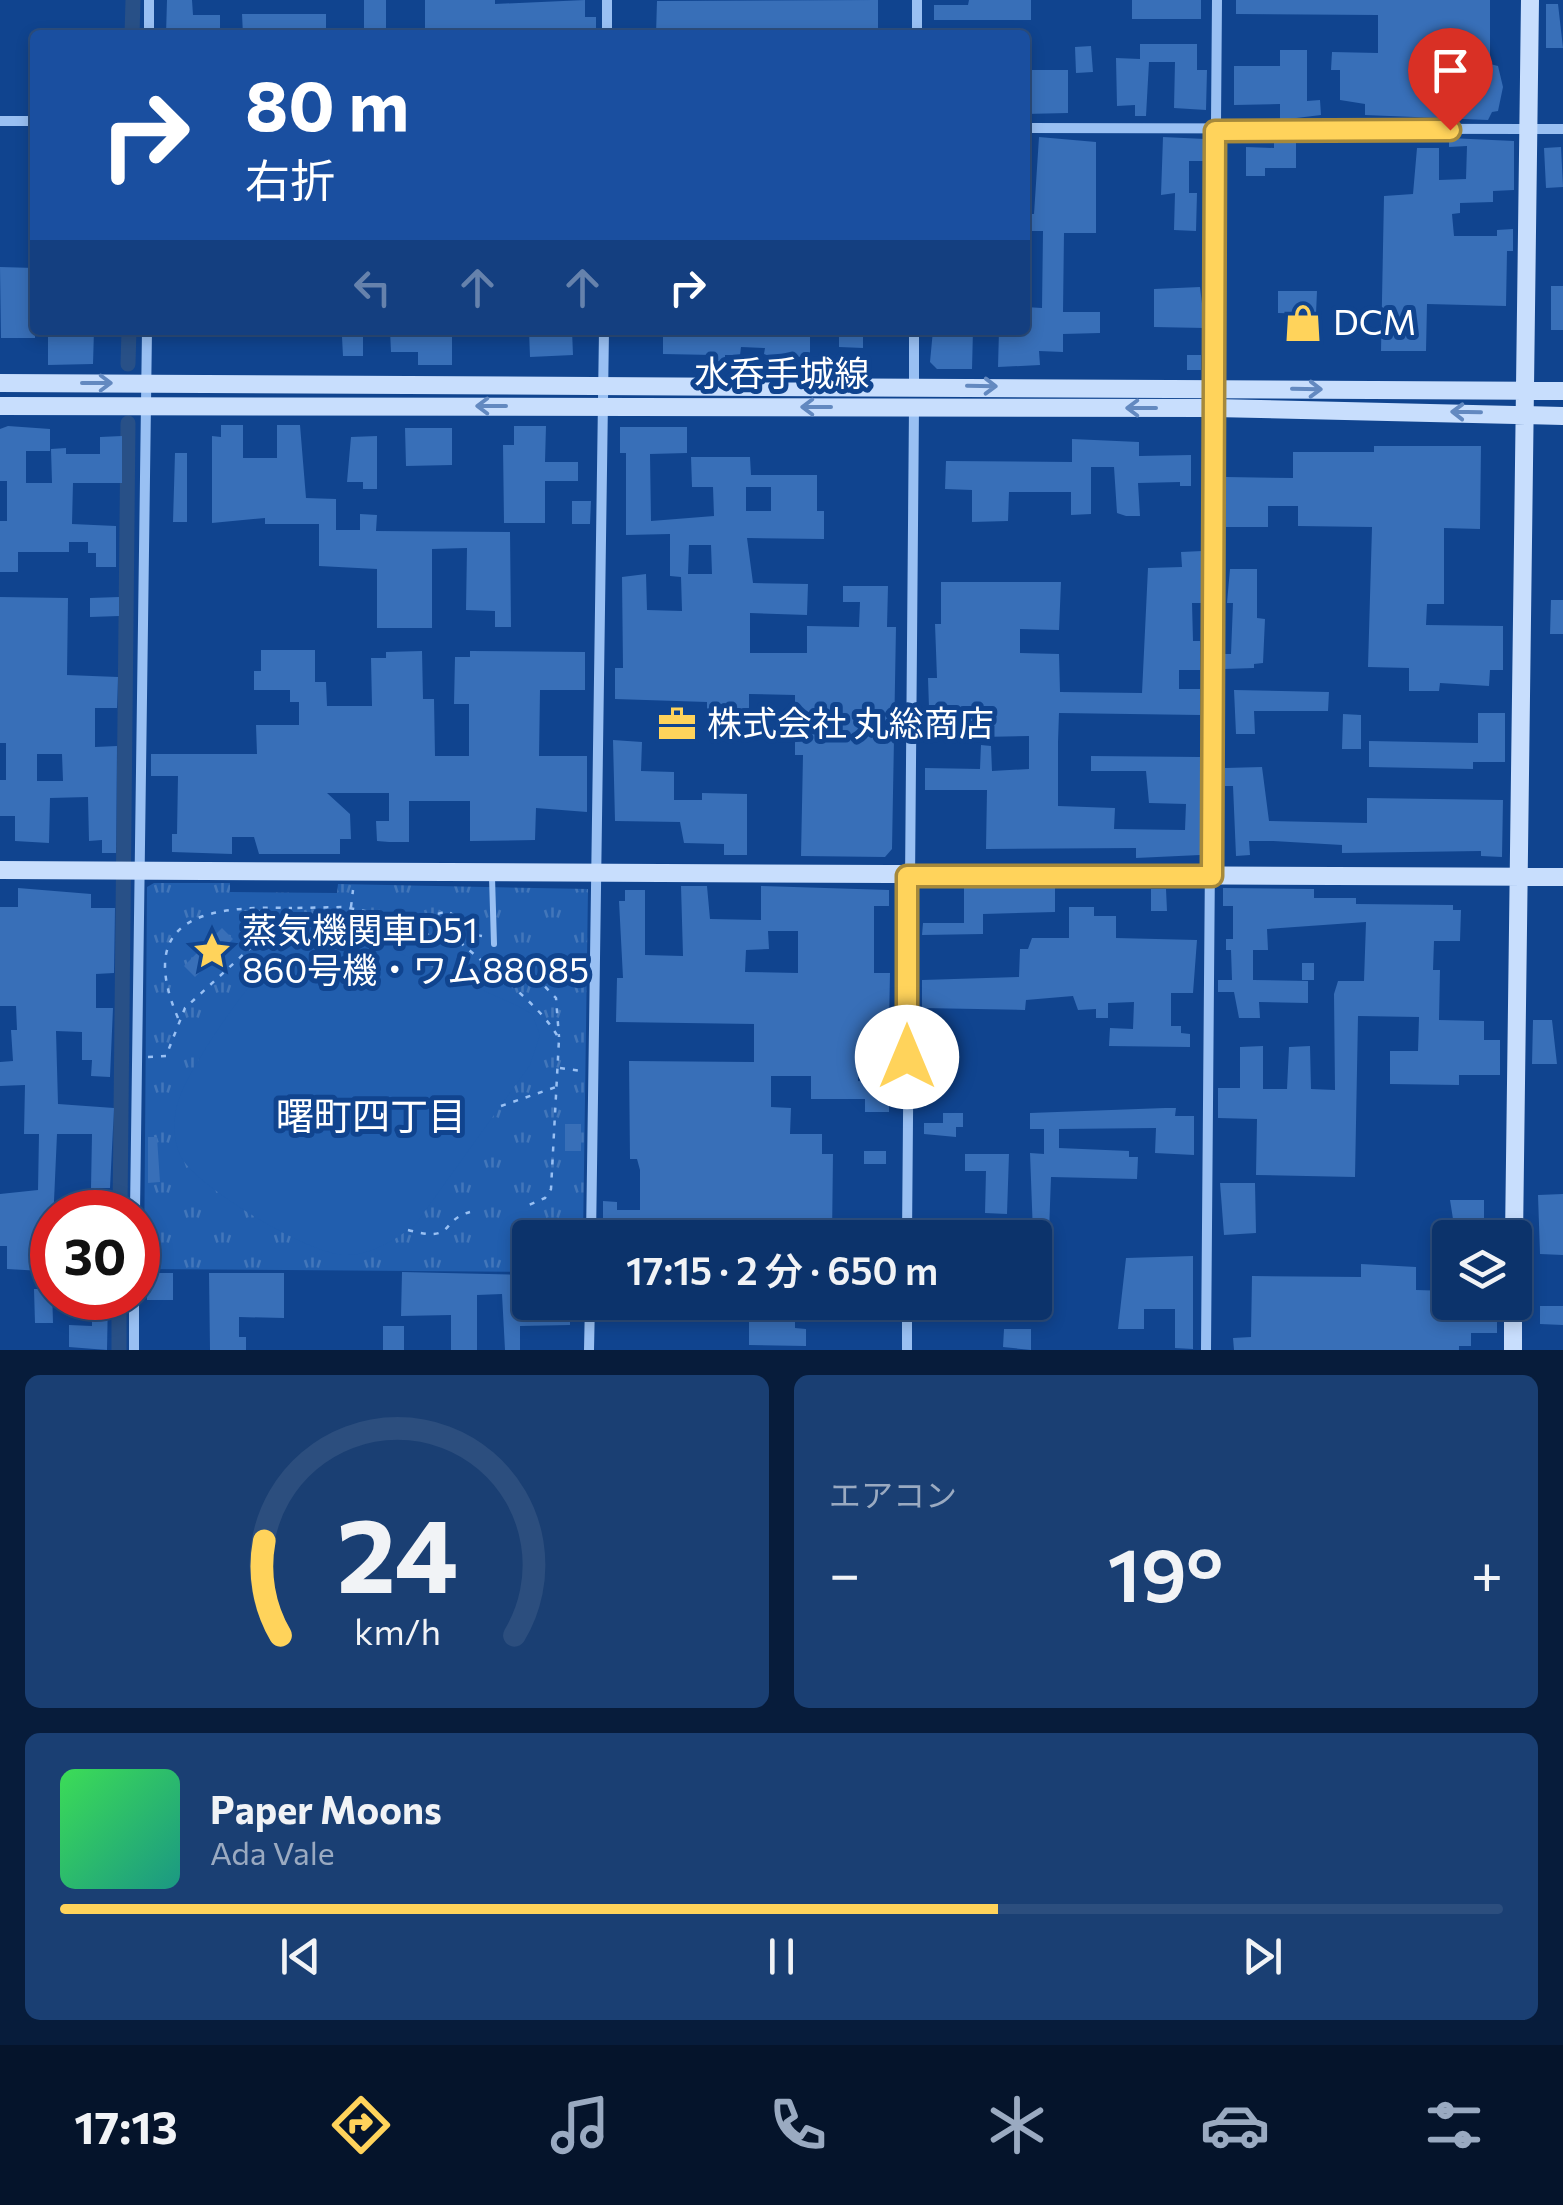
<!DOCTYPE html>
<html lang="ja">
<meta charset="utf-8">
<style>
:root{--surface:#0c336b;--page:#1a3f73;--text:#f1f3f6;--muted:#9aaac1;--line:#2c4e7e;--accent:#ffd35b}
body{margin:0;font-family:Commissioner,"Noto Sans JP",sans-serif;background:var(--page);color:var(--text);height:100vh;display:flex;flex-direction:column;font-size:38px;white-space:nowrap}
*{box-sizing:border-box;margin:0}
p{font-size:32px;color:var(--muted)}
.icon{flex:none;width:55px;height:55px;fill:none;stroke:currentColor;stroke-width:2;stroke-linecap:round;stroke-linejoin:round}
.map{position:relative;height:1350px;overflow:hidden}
.details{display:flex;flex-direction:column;gap:25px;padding:25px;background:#071c3b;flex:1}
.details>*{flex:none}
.top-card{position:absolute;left:30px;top:30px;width:1000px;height:305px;border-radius:10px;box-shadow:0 5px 15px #0003,0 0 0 2px var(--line);background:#1a4fa0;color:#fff;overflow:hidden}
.fabs{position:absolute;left:1432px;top:1220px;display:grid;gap:20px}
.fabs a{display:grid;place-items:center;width:100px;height:100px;border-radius:10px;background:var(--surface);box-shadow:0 5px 15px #0003,0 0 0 2px var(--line);font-size:50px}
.speed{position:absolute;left:30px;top:1190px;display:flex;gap:20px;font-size:50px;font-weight:700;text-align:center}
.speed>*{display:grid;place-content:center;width:130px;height:130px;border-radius:50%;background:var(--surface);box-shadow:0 5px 15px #0003,0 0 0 2px var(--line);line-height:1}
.speed .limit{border:15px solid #d22;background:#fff;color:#111}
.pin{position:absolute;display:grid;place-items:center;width:85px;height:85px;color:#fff;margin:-102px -42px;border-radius:50% 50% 50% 0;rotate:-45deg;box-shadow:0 0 10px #0007}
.pin .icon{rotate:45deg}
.me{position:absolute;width:110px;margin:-55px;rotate:0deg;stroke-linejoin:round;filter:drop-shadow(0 0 8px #0008)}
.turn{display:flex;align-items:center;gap:35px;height:210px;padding:0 50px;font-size:45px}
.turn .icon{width:130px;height:130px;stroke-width:2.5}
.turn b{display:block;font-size:70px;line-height:85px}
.lanes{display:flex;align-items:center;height:95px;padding:0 50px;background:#0003;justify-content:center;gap:50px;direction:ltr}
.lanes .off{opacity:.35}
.big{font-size:75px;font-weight:600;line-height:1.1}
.details .tile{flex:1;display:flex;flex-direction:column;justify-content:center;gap:15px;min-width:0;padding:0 35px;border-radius:15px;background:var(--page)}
.details .dial{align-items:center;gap:0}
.dial svg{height:260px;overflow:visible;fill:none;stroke:var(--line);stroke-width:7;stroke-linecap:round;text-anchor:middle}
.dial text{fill:var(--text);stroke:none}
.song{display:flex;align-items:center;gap:30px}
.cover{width:120px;height:120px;border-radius:15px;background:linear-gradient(135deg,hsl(130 70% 55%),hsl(170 70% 35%))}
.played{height:10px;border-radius:5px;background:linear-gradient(90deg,var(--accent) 65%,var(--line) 65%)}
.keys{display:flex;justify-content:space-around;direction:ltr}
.heat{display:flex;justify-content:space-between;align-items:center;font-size:55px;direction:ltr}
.details .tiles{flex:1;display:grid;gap:25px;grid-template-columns:1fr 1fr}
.tile:last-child{grid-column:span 2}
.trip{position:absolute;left:512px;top:1220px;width:540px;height:100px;border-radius:10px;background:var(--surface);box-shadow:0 5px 15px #0003,0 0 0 2px var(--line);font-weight:600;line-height:100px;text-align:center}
.tab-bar{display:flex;height:160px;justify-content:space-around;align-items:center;background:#05142b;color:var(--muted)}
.tab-bar .icon{width:70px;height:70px}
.tab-bar .active{color:var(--accent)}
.tab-bar b{font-size:45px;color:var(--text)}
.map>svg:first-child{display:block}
.park{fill:url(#park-tufts)}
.pitch{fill:#215eae}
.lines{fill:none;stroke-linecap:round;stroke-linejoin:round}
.canal{stroke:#285087;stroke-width:15}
.building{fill:#386fb8;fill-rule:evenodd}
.path{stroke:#99c0f3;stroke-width:2.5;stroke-dasharray:5 8;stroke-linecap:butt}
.lane{stroke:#99c0f3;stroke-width:6}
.street{stroke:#99c0f3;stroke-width:10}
.secondary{stroke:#c8defd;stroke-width:18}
.oneway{stroke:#6389c0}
.route-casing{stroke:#a6893b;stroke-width:25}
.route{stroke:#ffd35b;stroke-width:18}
.labels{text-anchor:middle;stroke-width:10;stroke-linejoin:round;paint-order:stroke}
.poi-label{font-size:35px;fill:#fff;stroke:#10448f;text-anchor:start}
.street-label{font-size:35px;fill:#fff;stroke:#10448f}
.neighbourhood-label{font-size:38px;fill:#fff;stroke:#10448f}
</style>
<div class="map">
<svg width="1563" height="1350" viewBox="0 0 1563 1350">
<defs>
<pattern id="park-tufts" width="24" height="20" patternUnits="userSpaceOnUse" patternTransform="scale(2.5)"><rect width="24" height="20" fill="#215eae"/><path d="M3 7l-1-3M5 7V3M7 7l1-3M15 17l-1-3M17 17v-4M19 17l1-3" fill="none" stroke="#4276ba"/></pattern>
</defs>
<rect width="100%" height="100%" fill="#10448f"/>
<!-- park -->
<path class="park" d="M154,883H230V892L337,893L338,884L588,889L583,1237L530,1238V1272L144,1269L147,887Z"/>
<!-- pitch -->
<path class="pitch" d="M320,929L350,931L518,1006L532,1014L540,1035L530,1065L415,1225C396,1239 372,1255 347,1255C313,1257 194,1186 180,1155C173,1140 173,1117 178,1102C190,1063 260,965 292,940C300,933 309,932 320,929Z"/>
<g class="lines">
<!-- canal -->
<path class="canal" d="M132,35L133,0
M128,364L129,330
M120,1212L128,423
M119,1350V1298"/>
</g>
<!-- building -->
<path class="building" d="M167,0H192L193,15H220V35H166Z
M364,0H386V35H364Z
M425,0H495V4L585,0V17H596V35H425Z
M878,0V35H656L657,1Z
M969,0H1031V20H934V5H968Z
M1132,0H1201V19H1132Z
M1236,0H1490V64L1498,66L1503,87L1498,111L1492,112L1488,120L1365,115V104L1340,100V70H1331L1332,52L1378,53V15L1236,14Z
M1546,4H1558L1563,48H1546Z
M242,14H326V35H243Z
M1140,44H1197V70H1207L1206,110L1174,108L1175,62H1149L1146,116H1135V105L1117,106L1116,58L1140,59Z
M1091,46L1093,72L1076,73L1075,47Z
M1280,50H1307V101L1320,100L1321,115L1280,120V104L1234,105V66H1280Z
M1025,70H1068V113L1025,114Z
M1039,137L1096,142V233H1064L1063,312H1100V333L1063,334V352L1039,351L1040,365L998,367L999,330H1025V307L1042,308L1043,231H1025V214H1034Z
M1163,137L1205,139V161H1189V193H1197L1196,231L1174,230L1175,193L1161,195Z
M1274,137H1296V168H1265V176H1246V147L1274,148Z
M1449,138L1514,141V190L1493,191V202L1460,203V213L1452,214L1454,236H1497V230L1513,229V251H1507L1506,306L1427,304L1426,351H1381L1384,196L1413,194L1417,148H1439V180L1466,179L1467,146L1449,147Z
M1561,147L1563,187L1546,188L1544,148Z
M0,267L35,268V338H1Z
M1551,286H1563V330H1551Z
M1200,287L1205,328L1154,327V289Z
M1278,291H1317L1316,314L1278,313Z
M48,330H94L93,364L48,365Z
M390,330L452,334V365H418V352H391Z
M529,330H572L573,355L530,357Z
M663,330H810V354L783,361L764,354L765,348L741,347L740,355H725V362L713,361V355L663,354Z
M839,330H863V348L839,347Z
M933,330H973L972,369H937L930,362Z
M342,337H363V356H343Z
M1187,355H1201V370H1187Z
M221,425H243V458H277V425H300L306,498L336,499V530H360V514L377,515L376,531L510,532L511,627H495V611L466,610L467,548L432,549V628H377V569L319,566V524H265V518L212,523V436L221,437Z
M8,426L50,429V451H26V483H52L51,449L66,448V454H100V437L122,436V483H73L72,524L116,526V567H96V553H88V542H69V552H18V572H0V521H7V481H0V429Z
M514,426H546L545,462H578V481H545V523H504L503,445H514Z
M620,427H687V453L650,454L651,521L714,516L713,487H692L691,457H750L751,475H817V511H824V539L747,538L753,583L808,584L807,615L750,613V653H807V626L859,627L860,602H843V586H888L887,627H896L892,849L885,857L801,856L803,755H795V695L749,694V710L707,709V702L615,699V668H623L622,577L646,574L647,610L682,611L681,577L670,576V534L626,535V453H620ZM746,487H771V511H746ZM689,545H711L712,574H688Z
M405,428H452V465L406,466Z
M377,436V489H363V482H347L351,437Z
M1072,439L1139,442V456L1191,455V486H1180V482L1138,483L1140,516H1126L1117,513L1114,467H1091V514L1071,515V492H1009L1008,521L972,522V490L945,489L946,461L1072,462Z
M1374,446H1481L1480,529L1444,528V604H1427L1426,625L1503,626V670H1490L1489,686L1440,683L1439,691H1409V668L1368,667L1372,527L1298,526V506H1268V527H1226V477L1293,478V452H1374Z
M175,453H187V522H173Z
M572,501H591L590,524H572Z
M1202,551V603H1192L1193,641H1200V670H1179V689H1200V715L1059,713L1058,742V806L1115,808L1114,829L1185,830L1186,804L1149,803L1146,771H1091V756L1200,757V855L1136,858V848L986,849L987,790H925V768L980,769L981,745L991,746L992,771L1029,769V736L930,738L928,678H937L935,624H941V582H1061L1059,630L1020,629V653L1059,654L1060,692L1142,693L1148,568L1182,567L1181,552Z
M1230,569H1257V618L1265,619L1263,663L1254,664V668L1224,669V654H1231L1233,603H1227Z
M0,597L68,598L67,675L118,677L117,708H95V747L117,746L116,853H102V840L89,841L88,797L50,798L49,843L15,841V816H0V780H6V743H0ZM37,754H62L63,781H37Z
M119,597V616L90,617V598Z
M1551,600H1563V634H1550Z
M261,650H315V682H326L327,706H372L371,658H386V652L422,651L423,699H434L435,756H469V704H454L455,657H470V651L585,652V690H540L539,756H587V812L536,808L535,840L470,841V801H409V842H389L377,841L376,821H389V793H327L350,814L351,839H340V854H259L254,837H232V854L172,852V834H177L178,776H151V754H257L256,725H299V702H290V690H254V671H261Z
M1234,690L1329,692L1328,711H1254L1255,734H1236Z
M1478,713H1505V762H1473V769L1369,767V741L1478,743Z
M1343,714L1361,715V749H1342Z
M613,740L642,742L641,771L674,772V800H702V793L747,794V855H724V844L684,843L680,822L615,821Z
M1262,767L1269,821L1367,823V798L1503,800L1502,857L1481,856V851L1342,853V845L1273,841H1249L1250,855L1236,856L1233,786H1225V768Z
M681,886H707L710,919L761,920V886L889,890V906H874V973H890L889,1022L880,1021V1045L870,1046V1052L858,1053V1081L889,1083V1112H865V1099H811V1076H771V1107L791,1108L790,1134H822V1154H833L832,1238H763V1229L653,1228V1238H614V1232H603V1201L617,1202V1210H640V1170L637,1159H630L629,1061L754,1062V1024L616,1022L617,978H623L619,901H625V890H645V955L683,956ZM768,931H798V973L745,972L746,950L769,949Z
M964,887L1055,888V912L983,914V934L922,935L923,923H964Z
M18,888L91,894V908H115L114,973L96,974V1008H113L110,1077L91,1076L92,1060H82V1032L56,1031L58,1104L114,1108L110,1188H91L92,1134H57L52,1246H41L42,1271L7,1269V1246H0V1194L38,1190L39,1134H24L25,1085L0,1086V1062L13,1061L11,1030H17L16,1006H0V907H18Z
M1223,888L1314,889V898H1356V904L1453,905V910H1461L1460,941H1434L1433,970H1440L1439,1020L1484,1021V1040H1500V1075H1459V1085L1390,1084V1051H1418L1419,1017L1358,1016L1355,1177L1256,1175L1257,1119L1218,1118V1088H1240V1047L1263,1046V1089H1287L1289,1047L1310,1046L1311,1089L1335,1090L1334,994L1338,981H1364L1366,922L1267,929L1268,950H1253V980L1308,981V1003L1259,1002L1260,1018H1239L1234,992H1218V980H1232L1231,950H1226V939H1233V906H1223Z
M1151,889H1166L1167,911H1151Z
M1069,907H1094V916H1116V938L1197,940L1193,993H1171V1026H1181V1033L1190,1034V1047L1109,1046L1110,1028L1133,1029L1134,1002L1108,1003V1018H1096V1009L1078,1010L1073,996L1026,1000L1025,1010L922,1008V980L1019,977L1020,949H1028L1032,938H1069Z
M222,928L233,939L195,977L184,966Z
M1302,963H1314V980H1302Z
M1533,1020H1552L1557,1064H1532Z
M1165,1108H1176L1175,1116H1194V1155L1155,1153L1156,1128L1059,1129V1148L1129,1151V1157H1138L1137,1179L1051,1177L1047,1288H1035L1030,1153L1044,1154V1129H1030V1113Z
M943,1113H963V1127H956V1137L924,1134V1123H943Z
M565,1124H581V1151H565Z
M148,1137H157L160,1182L148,1183Z
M864,1151H886V1164H864Z
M965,1154H1009L1007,1214L985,1213L986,1171H965Z
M1220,1183H1255L1256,1233L1224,1235Z
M1563,1194V1255L1540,1254L1538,1195Z
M1450,1200H1484V1219H1453Z
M1193,1256V1349L1175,1348V1309H1144V1329H1118L1126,1258Z
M1361,1264L1416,1267V1290L1450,1291V1302H1459L1468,1311L1497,1312V1333H1471V1346H1459V1350H1234L1233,1338L1251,1337L1252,1276L1361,1277Z
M402,1272L527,1275L530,1302H570V1325L520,1326V1350H505L502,1294L477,1295V1350H451V1315L401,1316Z
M147,1273H173V1300H147Z
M209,1273H284V1318L239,1317V1337H246V1350H210Z
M34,1289H52L53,1323H35Z
M92,1298H108L107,1350L69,1347V1325L92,1326Z
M749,1302H795V1328L806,1329V1346L749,1345Z
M1540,1306H1563V1325L1540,1324Z
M383,1326H404V1350H383Z
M1004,1329H1031V1350L1003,1347Z"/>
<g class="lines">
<!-- path -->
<path class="path" d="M351,907L353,890
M416,922L436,943L455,944L469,934
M340,930L343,909
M460,942C488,968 542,1005 559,1039L551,1189L545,1198L529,1205
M527,968L556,998L559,1037
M178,1018C133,913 213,906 292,908
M148,1057L166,1056L185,1008L294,908L344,907L415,921L447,911L465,922L470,934L482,936
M560,1068L582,1071
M501,1106L556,1087
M408,1230C457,1243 438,1221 470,1212"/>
<!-- lane -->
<path class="lane" d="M492,877L494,944"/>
<!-- street -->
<path class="street" d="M149,35V0
M607,35V0
M917,35V0
M0,121H35
M1025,128L1563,129
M914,389V330
M135,1212L147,330
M591,1238L604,330
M907,1238L914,406
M134,1350V1298
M589,1350L590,1302
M907,1350V1302
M1206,1350L1217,0"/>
<!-- secondary -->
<path class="secondary" d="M0,383L1563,391
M0,406L1214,408L1563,416
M0,870L1563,877
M1514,1238L1530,0
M1513,1350V1302"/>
</g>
<!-- one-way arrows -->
<defs><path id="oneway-shaft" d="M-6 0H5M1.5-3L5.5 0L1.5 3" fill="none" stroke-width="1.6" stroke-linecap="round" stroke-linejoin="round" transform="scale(2.5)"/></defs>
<g class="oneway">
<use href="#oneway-shaft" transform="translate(97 383)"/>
<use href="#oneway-shaft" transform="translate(982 386) rotate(1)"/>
<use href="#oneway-shaft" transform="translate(1307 389) rotate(1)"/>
<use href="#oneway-shaft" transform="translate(491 406) rotate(-180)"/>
<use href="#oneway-shaft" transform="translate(816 407) rotate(-180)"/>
<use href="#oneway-shaft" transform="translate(1141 408) rotate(-180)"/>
<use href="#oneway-shaft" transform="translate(1466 412) rotate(-179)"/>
</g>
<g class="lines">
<!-- route casing -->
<g class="route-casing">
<path id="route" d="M907,1057V876H1212L1215,131L1450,130"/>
</g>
<!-- route -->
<use href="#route" class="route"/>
</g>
<!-- icons -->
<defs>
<g id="shop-bare" transform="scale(3)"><path d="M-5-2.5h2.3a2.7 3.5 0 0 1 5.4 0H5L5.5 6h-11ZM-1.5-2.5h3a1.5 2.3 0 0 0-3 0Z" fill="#ffd35b" stroke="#10448f" stroke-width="2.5" paint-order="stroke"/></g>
<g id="office-bare" transform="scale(3)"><path d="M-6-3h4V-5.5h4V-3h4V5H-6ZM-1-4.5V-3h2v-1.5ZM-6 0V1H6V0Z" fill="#ffd35b" stroke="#10448f" stroke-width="2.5" paint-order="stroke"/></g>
<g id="sight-bare" transform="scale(3)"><path d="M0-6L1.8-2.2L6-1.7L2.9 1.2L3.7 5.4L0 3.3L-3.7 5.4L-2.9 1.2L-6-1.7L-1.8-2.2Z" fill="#ffd35b" stroke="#10448f" stroke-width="2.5" paint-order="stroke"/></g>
</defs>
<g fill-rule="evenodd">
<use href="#shop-bare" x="1303" y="323"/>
<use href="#office-bare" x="677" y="724"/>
<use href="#sight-bare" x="212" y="951"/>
</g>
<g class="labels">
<!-- poi labels -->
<g class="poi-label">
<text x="1333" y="335">DCM</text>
<text x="707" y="736">株式会社 丸総商店</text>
<text x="242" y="943">蒸気機関車D51<tspan x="242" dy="40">860号機・ワム88085</tspan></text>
</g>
<!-- street labels -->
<g class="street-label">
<text x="782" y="386">水呑手城線</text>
</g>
<!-- neighbourhood labels -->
<g class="neighbourhood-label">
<text x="371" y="1130">曙町四丁目</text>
</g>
</g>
</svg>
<div class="fabs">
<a><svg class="icon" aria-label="layers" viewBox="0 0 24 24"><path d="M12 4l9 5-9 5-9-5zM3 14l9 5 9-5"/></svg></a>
</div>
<div class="speed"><div class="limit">30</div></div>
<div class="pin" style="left:1450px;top:130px;background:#d93025"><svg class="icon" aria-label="arrive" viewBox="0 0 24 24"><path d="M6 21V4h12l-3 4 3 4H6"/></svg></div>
<svg class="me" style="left:907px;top:1057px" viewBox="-20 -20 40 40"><circle r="19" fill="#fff"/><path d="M0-13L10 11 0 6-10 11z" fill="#ffd35b"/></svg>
<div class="trip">17:15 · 2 分 · 650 m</div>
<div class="top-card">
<div class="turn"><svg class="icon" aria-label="right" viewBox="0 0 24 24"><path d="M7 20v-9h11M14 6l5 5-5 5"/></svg><div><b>80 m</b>右折</div></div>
<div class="lanes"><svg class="icon off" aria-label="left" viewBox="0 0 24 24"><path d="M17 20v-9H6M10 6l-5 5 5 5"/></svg><svg class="icon off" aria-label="ahead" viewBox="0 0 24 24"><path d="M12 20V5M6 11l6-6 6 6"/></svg><svg class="icon off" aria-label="ahead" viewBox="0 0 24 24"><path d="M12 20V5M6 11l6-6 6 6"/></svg><svg class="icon" aria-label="right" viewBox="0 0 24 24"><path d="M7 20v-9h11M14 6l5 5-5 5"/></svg></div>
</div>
</div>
<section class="details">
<div class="tiles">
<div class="tile dial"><svg viewBox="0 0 100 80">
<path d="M14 69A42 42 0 1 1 86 69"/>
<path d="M14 69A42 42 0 0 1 9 40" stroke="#ffd35b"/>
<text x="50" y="56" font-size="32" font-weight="700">24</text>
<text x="50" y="72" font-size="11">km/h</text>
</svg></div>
<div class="tile"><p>エアコン</p>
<div class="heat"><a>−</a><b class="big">19°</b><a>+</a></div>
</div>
<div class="tile">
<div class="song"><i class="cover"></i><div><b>Paper Moons</b><p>Ada Vale</p></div></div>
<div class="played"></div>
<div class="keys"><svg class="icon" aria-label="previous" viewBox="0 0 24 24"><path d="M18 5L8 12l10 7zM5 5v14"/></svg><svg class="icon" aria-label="pause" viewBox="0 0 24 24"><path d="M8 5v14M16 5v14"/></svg><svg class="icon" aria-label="next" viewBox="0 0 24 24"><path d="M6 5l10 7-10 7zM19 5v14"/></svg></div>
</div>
</div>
</section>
<nav class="tab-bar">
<b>17:13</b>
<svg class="icon active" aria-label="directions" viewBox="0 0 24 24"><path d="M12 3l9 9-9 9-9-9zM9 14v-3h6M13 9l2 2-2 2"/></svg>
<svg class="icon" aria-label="music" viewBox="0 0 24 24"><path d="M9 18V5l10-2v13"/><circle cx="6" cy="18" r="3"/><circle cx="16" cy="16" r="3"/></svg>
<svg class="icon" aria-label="phone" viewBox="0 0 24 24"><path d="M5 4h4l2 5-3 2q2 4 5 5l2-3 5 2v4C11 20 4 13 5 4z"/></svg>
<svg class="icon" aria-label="climate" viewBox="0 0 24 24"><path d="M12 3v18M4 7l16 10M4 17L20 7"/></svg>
<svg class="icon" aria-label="car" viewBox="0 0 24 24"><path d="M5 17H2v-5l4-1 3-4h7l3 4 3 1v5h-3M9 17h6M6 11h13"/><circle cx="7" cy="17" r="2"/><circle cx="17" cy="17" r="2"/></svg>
<svg class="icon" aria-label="filters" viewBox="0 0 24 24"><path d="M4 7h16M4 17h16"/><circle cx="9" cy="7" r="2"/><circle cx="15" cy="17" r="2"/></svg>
</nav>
